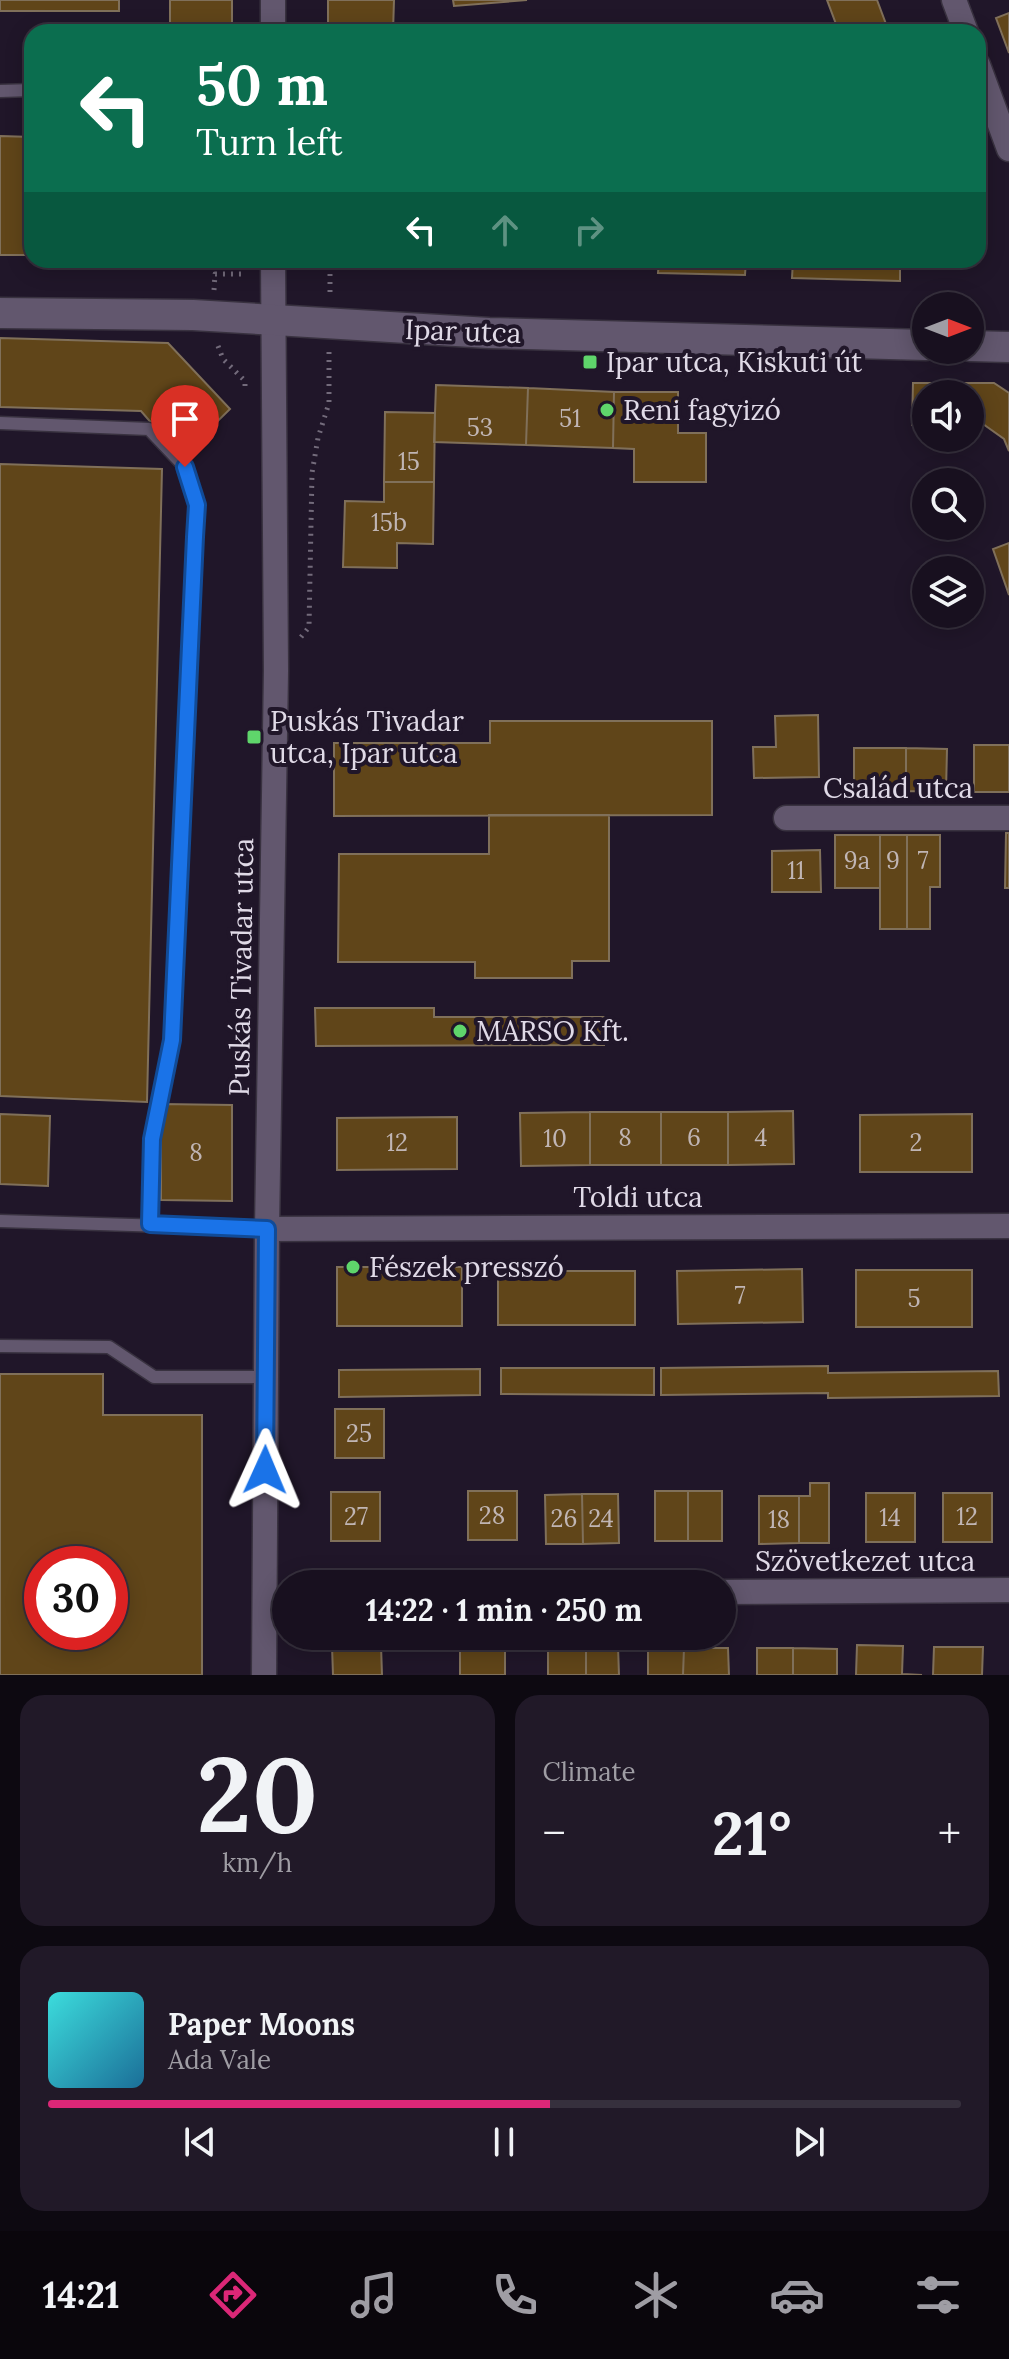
<!DOCTYPE html>
<meta charset="utf-8">
<style>
:root{--surface:#18101f;--page:#211928;--text:#f1f3f6;--muted:#9f9da4;--line:#36303d;--accent:#db2777}
body{margin:0;font-family:Lora,serif;background:var(--page);color:var(--text);height:100vh;display:flex;flex-direction:column;font-size:30px;white-space:nowrap}
*{box-sizing:border-box;margin:0}
p{font-size:26px;color:var(--muted)}
.icon{flex:none;width:44px;height:44px;fill:none;stroke:currentColor;stroke-width:2;stroke-linecap:round;stroke-linejoin:round}
.map{position:relative;height:1675px;overflow:hidden}
.panel{display:flex;flex-direction:column;gap:20px;padding:20px;background:#0d0911;flex:1}
.panel>*{flex:none}
.hud{position:absolute;left:24px;top:24px;width:962px;height:244px;border-radius:24px;box-shadow:0 4px 20px #0003,0 0 0 2px var(--line);background:#0b6e4f;color:#fff;overflow:hidden}
.needle{width:52px;rotate:90deg}
.fabs{position:absolute;left:912px;top:292px;display:grid;gap:16px}
.fabs a{display:grid;place-items:center;width:72px;height:72px;border-radius:50%;background:var(--surface);box-shadow:0 4px 20px #0003,0 0 0 2px var(--line);font-size:40px}
.speed{position:absolute;left:24px;top:1546px;display:flex;gap:16px;font-size:40px;font-weight:700;text-align:center}
.speed>*{display:grid;place-content:center;width:104px;height:104px;border-radius:50%;background:var(--surface);box-shadow:0 4px 20px #0003,0 0 0 2px var(--line);line-height:1}
.speed .limit{border:12px solid #d22;background:#fff;color:#111}
.pin{position:absolute;display:grid;place-items:center;width:68px;height:68px;color:#fff;margin:-82px -34px;border-radius:50% 50% 50% 0;rotate:-45deg;box-shadow:0 0 8px #0007}
.pin .icon{rotate:45deg}
.me{position:absolute;width:88px;margin:-44px;rotate:1deg;stroke-linejoin:round;filter:drop-shadow(0 0 6px #0008)}
.turn{display:flex;align-items:center;gap:28px;height:168px;padding:0 40px;font-size:36px}
.turn .icon{width:104px;height:104px;stroke-width:2.5}
.turn b{display:block;font-size:56px;line-height:68px}
.lanes{display:flex;align-items:center;height:76px;padding:0 40px;background:#0003;justify-content:center;gap:40px;direction:ltr}
.lanes .off{opacity:.35}
.big{font-size:60px;font-weight:800;line-height:1.1}
.panel .tile{flex:1;display:flex;flex-direction:column;justify-content:center;gap:12px;min-width:0;padding:0 28px;border-radius:24px;background:var(--page)}
.panel .dial{align-items:center;gap:0}
.dial b{font-size:104px;line-height:1}
.song{display:flex;align-items:center;gap:24px}
.cover{width:96px;height:96px;border-radius:12px;background:linear-gradient(135deg,hsl(180 70% 55%),hsl(200 70% 35%))}
.played{height:8px;border-radius:4px;background:linear-gradient(90deg,var(--accent) 55%,var(--line) 55%)}
.keys{display:flex;justify-content:space-around;direction:ltr}
.heat{display:flex;justify-content:space-between;align-items:center;font-size:44px;direction:ltr}
.panel .tiles{flex:1;display:grid;gap:20px;grid-template-columns:1fr 1fr}
.tile:last-child{grid-column:span 2}
.trip{position:absolute;left:272px;top:1570px;width:464px;height:80px;border-radius:40px;background:var(--surface);box-shadow:0 4px 20px #0003,0 0 0 2px var(--line);font-weight:800;line-height:80px;text-align:center}
.tab-bar{display:flex;height:128px;justify-content:space-around;align-items:center;background:#0a060c;color:var(--muted)}
.tab-bar .icon{width:56px;height:56px}
.tab-bar .active{color:var(--accent)}
.tab-bar b{font-size:36px;color:var(--text)}
.map>svg:first-child{display:block}
.building{fill:#604519;stroke:#80705a;stroke-width:2;fill-rule:evenodd}
.lines{fill:none;stroke-linecap:round;stroke-linejoin:round}
.service-casing{stroke:#393240;stroke-width:15}
.minor-casing{stroke:#393240;stroke-width:27}
.tertiary-casing{stroke:#393240;stroke-width:33}
.path{stroke:#736b7b;stroke-width:5;stroke-dasharray:2 6;stroke-linecap:butt}
.service{stroke:#62576e;stroke-width:12}
.minor{stroke:#62576e;stroke-width:24}
.tertiary{stroke:#62576e;stroke-width:30}
.route-casing{stroke:#114b97;stroke-width:20}
.route{stroke:#1a73e8;stroke-width:14}
.poi-dot{fill:#5fd56b;stroke:#201629;stroke-width:3}
.labels{text-anchor:middle;stroke-width:8;stroke-linejoin:round;paint-order:stroke}
.number-label{font-size:24px;fill:#c0b5b4}
.street-label{font-size:28px;fill:#e0dae7;stroke:#201629}
.poi-label{font-size:28px;fill:#e0dae7;stroke:#201629;text-anchor:start}
</style>
<div class="map">
<svg width="1009" height="1675" viewBox="0 0 1009 1675">
<rect width="100%" height="100%" fill="#201629"/>
<!-- building -->
<path class="building" d="M0,0H119V11H0Z
M170,0H232V32H170Z
M328,0H394L393,32H328Z
M453,0H527L454,6Z
M827,0H877L889,32H839Z
M1009,13V53L996,18Z
M0,136L32,137V255H0Z
M388,260H478V266L388,264Z
M526,260H619V269H526Z
M659,260H746L745,275L658,273Z
M793,260H900V281L792,278Z
M0,338L168,343L230,409L181,457L141,411L0,407Z
M913,383H953V394H926V425H912Z
M953,383H994L1009,393V451L1004,439L983,424L970,425V394H953Z
M436,385L528,388L526,445L434,442Z
M528,388L614,392L613,448L526,445Z
M614,392H678V433H706V482H634V449L613,448Z
M385,412L435,413L434,482H384Z
M0,464L162,469L147,1102L0,1096Z
M384,482H434L433,544L397,543V568L343,567L345,501L384,502Z
M1009,543V595L993,549Z
M818,715L819,777L754,778L753,747H776L775,716Z
M490,721H712V815L334,816V743H490Z
M974,745H1009V792H974Z
M854,748H906V791L854,792Z
M906,748L947,749L946,792L906,791Z
M489,815H609V961H572V978H475V962H338L339,854H489Z
M1006,833H1009V888H1005Z
M835,835H880V888H835Z
M880,835H907V929H880Z
M907,835H940V887H930V929H907Z
M820,850L821,892H772V851Z
M315,1008H434V1017H604V1045L316,1046Z
M161,1104L232,1105V1201L161,1200Z
M793,1111L794,1164L728,1165V1112Z
M590,1112V1165L521,1166L520,1113Z
M590,1112H661V1165H590Z
M661,1112H728V1165H661Z
M0,1114L50,1116L48,1186L0,1184Z
M972,1114V1172H860V1115Z
M457,1117V1169L337,1170V1118Z
M337,1267H462V1326H337Z
M802,1269L803,1322L678,1324L677,1271Z
M856,1270H972V1327H856Z
M498,1271H635V1325H498Z
M828,1366V1373L998,1371L999,1396L828,1398V1393L661,1395V1368Z
M501,1368H654V1395L501,1394Z
M480,1369V1395L339,1397V1370Z
M0,1374H103V1415H202V1675H0ZM42,1564H110V1632H42Z
M335,1409H384V1458H335Z
M810,1483H829V1543H799V1496H810Z
M468,1491H517V1540H468Z
M655,1491H688V1541H655Z
M688,1491H722V1541H688Z
M331,1492H380V1541H331Z
M866,1493H915V1542H866Z
M943,1493H992V1542H943Z
M582,1494H618L619,1543L583,1544Z
M582,1494L583,1544H546L545,1495Z
M759,1496H799V1543L759,1544Z
M381,1645L382,1675H333L332,1646Z
M857,1645L903,1646L902,1674L922,1675H856Z
M548,1646H586V1675H548Z
M586,1646H618L619,1675H586Z
M460,1647L505,1648V1675H460Z
M934,1647H983L982,1675H933Z
M648,1648H684L683,1675H648Z
M684,1648H728L729,1675H683Z
M757,1648H793V1675H757Z
M793,1648L837,1649V1675H793Z"/>
<g class="lines">
<!-- service casing -->
<g class="service-casing">
<path id="service" d="M0,91L32,90
M0,423L149,429L185,467L197,505L172,1040L152,1139L150,1224
M0,1221L267,1229
M0,1346L109,1347L154,1377H266"/>
</g>
<!-- minor casing -->
<g class="minor-casing">
<path id="minor" d="M954,0L966,32
M273,32V0
M978,65L1009,149
M786,818H1009
M267,1229L1009,1226
M722,1592L1009,1590
M264,1675L267,1229L276,671L273,260"/>
</g>
<!-- tertiary casing -->
<g class="tertiary-casing">
<path id="tertiary" d="M0,313L193,315L489,333L926,345
M970,346L1009,347"/>
</g>
<!-- path -->
<path class="path" d="M323,260L330,271V294
M214,290L215,274H241L240,260
M218,346L223,359L245,381V386
M301,637L309,627L312,473L318,438L329,403V352"/>
<!-- service -->
<use href="#service" class="service"/>
<!-- minor -->
<use href="#minor" class="minor"/>
<!-- tertiary -->
<use href="#tertiary" class="tertiary"/>
</g>
<g class="lines">
<!-- route casing -->
<g class="route-casing">
<path id="route" d="M185,467L197,505L195,537L172,1040L152,1139L150,1224L267,1229L265,1470"/>
</g>
<!-- route -->
<use href="#route" class="route"/>
</g>
<!-- markers -->
<g class="poi-dot">
<rect x="582" y="354" width="16" height="16" rx="4"/>
<circle cx="607" cy="410" r="8"/>
<rect x="246" y="729" width="16" height="16" rx="4"/>
<circle cx="460" cy="1031" r="8"/>
<circle cx="353" cy="1267" r="8"/>
</g>
<g class="labels">
<!-- number labels -->
<g class="number-label">
<text x="570" y="427">51</text>
<text x="480" y="436">53</text>
<text x="409" y="470">15</text>
<text x="389" y="531">15b</text>
<text x="857" y="869">9a</text>
<text x="893" y="869">9</text>
<text x="923" y="869">7</text>
<text x="796" y="879">11</text>
<text x="625" y="1146">8</text>
<text x="694" y="1146">6</text>
<text x="761" y="1146">4</text>
<text x="555" y="1147">10</text>
<text x="397" y="1151">12</text>
<text x="916" y="1151">2</text>
<text x="196" y="1161">8</text>
<text x="740" y="1304">7</text>
<text x="914" y="1307">5</text>
<text x="359" y="1442">25</text>
<text x="492" y="1524">28</text>
<text x="356" y="1525">27</text>
<text x="967" y="1525">12</text>
<text x="890" y="1526">14</text>
<text x="564" y="1527">26</text>
<text x="601" y="1527">24</text>
<text x="779" y="1528">18</text>
</g>
<!-- street labels -->
<g class="street-label">
<text transform="translate(463 331) rotate(2)" y="10">Ipar utca</text>
<text x="898" y="798">Család utca</text>
<text transform="translate(241 967) rotate(-89)" y="10">Puskás Tivadar utca</text>
<text x="638" y="1207">Toldi utca</text>
<text x="865" y="1571">Szövetkezet utca</text>
</g>
<!-- poi labels -->
<g class="poi-label">
<text x="606" y="372">Ipar utca, Kiskuti út</text>
<text x="623" y="420">Reni fagyizó</text>
<text x="270" y="731">Puskás Tivadar<tspan x="270" dy="32">utca, Ipar utca</tspan></text>
<text x="476" y="1041">MARSO Kft.</text>
<text x="369" y="1277">Fészek presszó</text>
</g>
</g>
</svg>
<div class="fabs">
<a><svg class="needle" viewBox="-14 -14 28 28"><path d="M0-13l5 13h-10z" fill="#e53935"/><path d="M0 13l5-13h-10z" fill="#9f9da4"/></svg></a>
<a><svg class="icon" aria-label="sound" viewBox="0 0 24 24"><path d="M4 9h4l5-4v14l-5-4H4zM17 9q2 3 0 6"/></svg></a>
<a><svg class="icon" aria-label="search" viewBox="0 0 24 24"><circle cx="10" cy="10" r="6"/><path d="M15 15l6 6"/></svg></a>
<a><svg class="icon" aria-label="layers" viewBox="0 0 24 24"><path d="M12 4l9 5-9 5-9-5zM3 14l9 5 9-5"/></svg></a>
</div>
<div class="speed"><div class="limit">30</div></div>
<div class="pin" style="left:185px;top:467px;background:#d93025"><svg class="icon" aria-label="arrive" viewBox="0 0 24 24"><path d="M6 21V4h12l-3 4 3 4H6"/></svg></div>
<svg class="me" style="left:265px;top:1470px" viewBox="-20 -20 40 40"><path d="M0-17L14 15 0 8-14 15z" fill="#1a73e8" stroke="#fff" stroke-width="4"/></svg>
<div class="trip">14:22 · 1 min · 250 m</div>
<div class="hud">
<div class="turn"><svg class="icon" aria-label="left" viewBox="0 0 24 24"><path d="M17 20v-9H6M10 6l-5 5 5 5"/></svg><div><b>50 m</b>Turn left</div></div>
<div class="lanes"><svg class="icon" aria-label="left" viewBox="0 0 24 24"><path d="M17 20v-9H6M10 6l-5 5 5 5"/></svg><svg class="icon off" aria-label="ahead" viewBox="0 0 24 24"><path d="M12 20V5M6 11l6-6 6 6"/></svg><svg class="icon off" aria-label="right" viewBox="0 0 24 24"><path d="M7 20v-9h11M14 6l5 5-5 5"/></svg></div>
</div>
</div>
<section class="panel">
<div class="tiles">
<div class="tile dial"><b>20</b><p>km/h</p></div>
<div class="tile"><p>Climate</p>
<div class="heat"><a>−</a><b class="big">21°</b><a>+</a></div>
</div>
<div class="tile">
<div class="song"><i class="cover"></i><div><b>Paper Moons</b><p>Ada Vale</p></div></div>
<div class="played"></div>
<div class="keys"><svg class="icon" aria-label="previous" viewBox="0 0 24 24"><path d="M18 5L8 12l10 7zM5 5v14"/></svg><svg class="icon" aria-label="pause" viewBox="0 0 24 24"><path d="M8 5v14M16 5v14"/></svg><svg class="icon" aria-label="next" viewBox="0 0 24 24"><path d="M6 5l10 7-10 7zM19 5v14"/></svg></div>
</div>
</div>
</section>
<nav class="tab-bar">
<b>14:21</b>
<svg class="icon active" aria-label="directions" viewBox="0 0 24 24"><path d="M12 3l9 9-9 9-9-9zM9 14v-3h6M13 9l2 2-2 2"/></svg>
<svg class="icon" aria-label="music" viewBox="0 0 24 24"><path d="M9 18V5l10-2v13"/><circle cx="6" cy="18" r="3"/><circle cx="16" cy="16" r="3"/></svg>
<svg class="icon" aria-label="phone" viewBox="0 0 24 24"><path d="M5 4h4l2 5-3 2q2 4 5 5l2-3 5 2v4C11 20 4 13 5 4z"/></svg>
<svg class="icon" aria-label="climate" viewBox="0 0 24 24"><path d="M12 3v18M4 7l16 10M4 17L20 7"/></svg>
<svg class="icon" aria-label="car" viewBox="0 0 24 24"><path d="M5 17H2v-5l4-1 3-4h7l3 4 3 1v5h-3M9 17h6M6 11h13"/><circle cx="7" cy="17" r="2"/><circle cx="17" cy="17" r="2"/></svg>
<svg class="icon" aria-label="filters" viewBox="0 0 24 24"><path d="M4 7h16M4 17h16"/><circle cx="9" cy="7" r="2"/><circle cx="15" cy="17" r="2"/></svg>
</nav>
